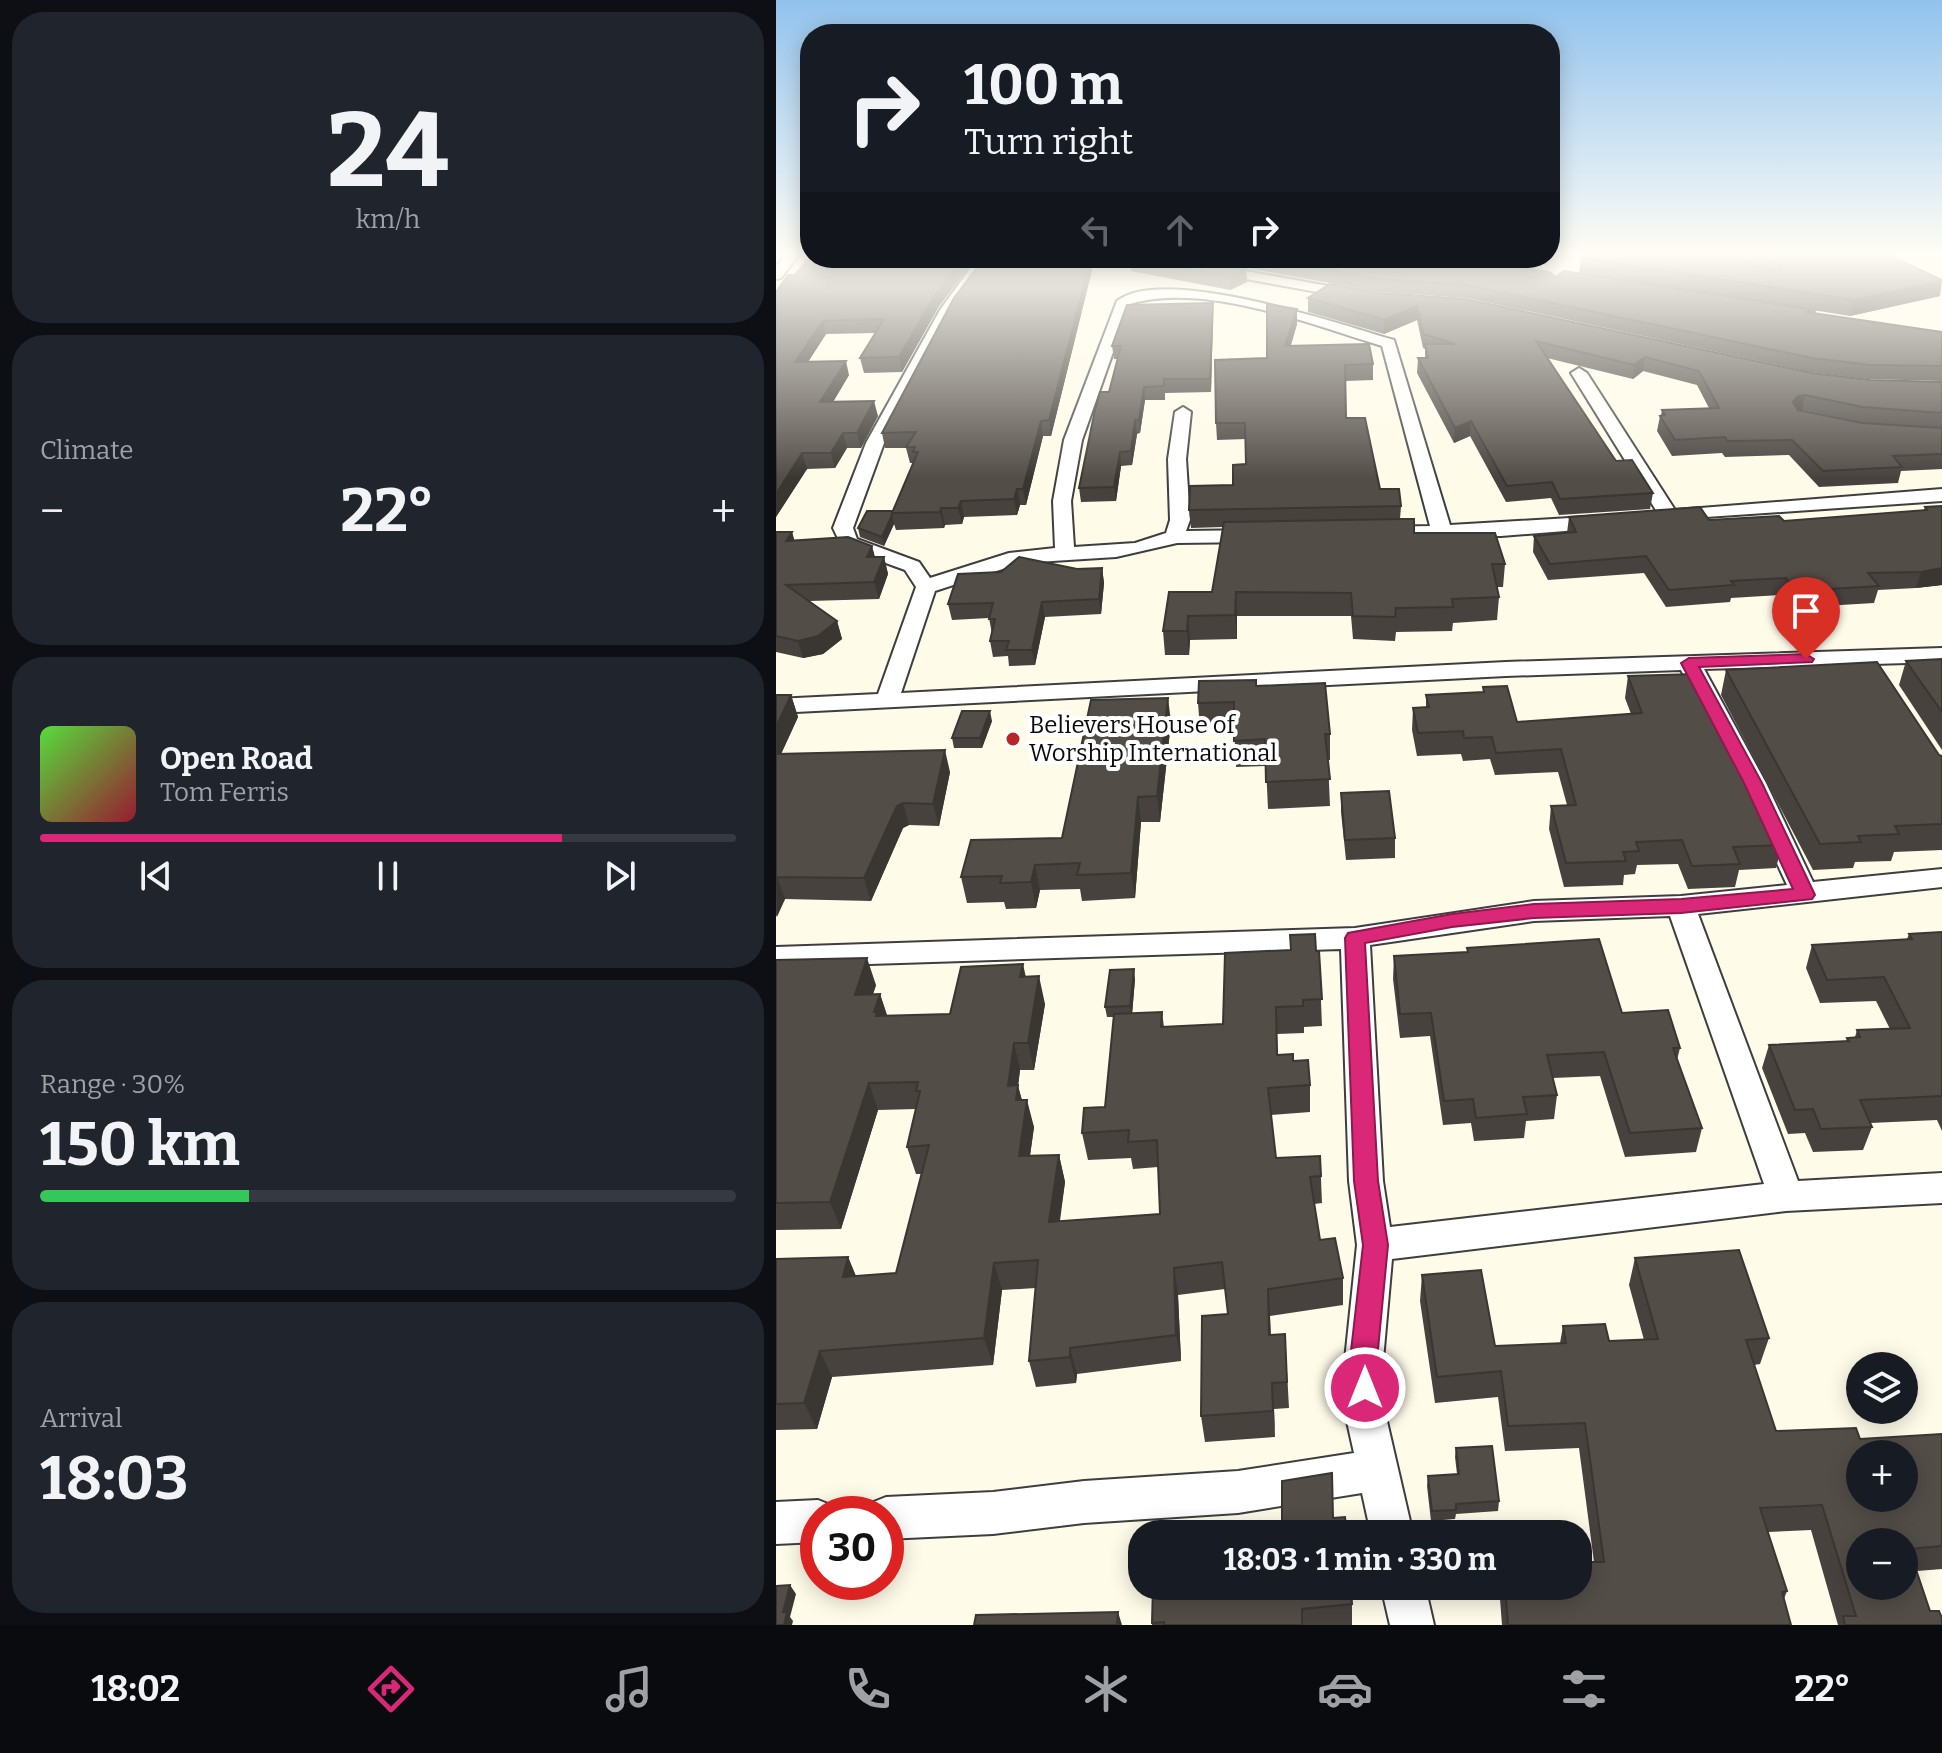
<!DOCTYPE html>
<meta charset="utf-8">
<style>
:root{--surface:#171b24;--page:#20242c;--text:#f1f3f6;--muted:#9ea1a6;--line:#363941;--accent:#db2777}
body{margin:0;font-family:Bitter,serif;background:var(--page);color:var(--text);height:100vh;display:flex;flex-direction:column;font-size:30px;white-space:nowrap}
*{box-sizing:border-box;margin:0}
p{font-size:26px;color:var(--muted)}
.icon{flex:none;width:44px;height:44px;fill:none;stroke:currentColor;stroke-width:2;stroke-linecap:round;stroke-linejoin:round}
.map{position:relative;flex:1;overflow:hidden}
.sheet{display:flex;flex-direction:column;gap:12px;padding:12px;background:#0d0f14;width:776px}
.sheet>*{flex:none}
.banner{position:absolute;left:24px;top:24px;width:760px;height:244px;border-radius:32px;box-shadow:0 4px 20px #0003;background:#171b24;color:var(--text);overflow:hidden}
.buttons{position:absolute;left:1070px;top:1352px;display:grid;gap:16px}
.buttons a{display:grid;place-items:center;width:72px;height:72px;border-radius:50%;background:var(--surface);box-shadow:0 4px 20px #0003;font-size:40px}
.speed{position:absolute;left:24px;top:1496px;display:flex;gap:16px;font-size:40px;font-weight:700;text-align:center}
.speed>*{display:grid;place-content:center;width:104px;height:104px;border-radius:50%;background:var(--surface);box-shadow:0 4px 20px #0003;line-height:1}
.speed .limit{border:12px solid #d22;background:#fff;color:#111}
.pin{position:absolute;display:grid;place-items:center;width:68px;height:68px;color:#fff;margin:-82px -34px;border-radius:50% 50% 50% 0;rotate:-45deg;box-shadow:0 0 8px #0007}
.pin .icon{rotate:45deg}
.me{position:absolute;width:88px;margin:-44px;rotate:0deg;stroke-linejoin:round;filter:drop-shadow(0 0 6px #0008)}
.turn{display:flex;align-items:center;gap:28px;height:168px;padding:0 32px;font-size:36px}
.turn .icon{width:104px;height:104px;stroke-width:2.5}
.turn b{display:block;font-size:56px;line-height:68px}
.lanes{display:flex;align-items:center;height:76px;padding:0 32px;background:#0003;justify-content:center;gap:40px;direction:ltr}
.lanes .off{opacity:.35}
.big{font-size:60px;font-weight:700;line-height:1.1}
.sheet .tile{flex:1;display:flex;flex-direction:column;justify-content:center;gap:12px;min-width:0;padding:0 28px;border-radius:32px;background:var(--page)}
.sheet .dial{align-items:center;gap:0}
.dial b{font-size:104px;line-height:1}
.song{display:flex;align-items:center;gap:24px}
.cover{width:96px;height:96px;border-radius:12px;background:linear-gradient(135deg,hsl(110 70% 55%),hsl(350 70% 35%))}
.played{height:8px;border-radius:4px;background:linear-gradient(90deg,var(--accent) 75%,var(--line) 75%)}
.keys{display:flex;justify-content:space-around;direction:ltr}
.heat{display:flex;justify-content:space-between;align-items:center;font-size:44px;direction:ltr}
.charge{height:12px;border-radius:6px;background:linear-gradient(90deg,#34c759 30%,var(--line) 0)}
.trip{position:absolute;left:352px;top:1520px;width:464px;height:80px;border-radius:32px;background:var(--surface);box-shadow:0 4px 20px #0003;font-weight:700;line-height:80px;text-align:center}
.tabs{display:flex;height:128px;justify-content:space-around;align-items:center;background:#090b0e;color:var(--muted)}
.tabs .icon{width:56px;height:56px}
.tabs .selected{color:var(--accent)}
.tabs b{font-size:36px;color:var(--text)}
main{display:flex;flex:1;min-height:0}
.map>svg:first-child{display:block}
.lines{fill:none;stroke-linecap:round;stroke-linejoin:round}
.street-casing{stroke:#3e3e3e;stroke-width:4}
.street{fill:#fff;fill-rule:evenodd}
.wall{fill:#47423e;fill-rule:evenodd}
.shaded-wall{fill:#3a3632}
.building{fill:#534d48;stroke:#3a3632;stroke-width:2;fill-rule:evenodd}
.route{fill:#db2777;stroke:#8e194d;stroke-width:2}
.poi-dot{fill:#b82627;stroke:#fff;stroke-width:3}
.labels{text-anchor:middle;stroke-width:8;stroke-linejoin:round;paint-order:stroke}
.poi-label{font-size:24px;fill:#0b0b0b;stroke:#fff;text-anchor:start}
</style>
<main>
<section class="sheet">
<div class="tile dial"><b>24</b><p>km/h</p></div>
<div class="tile"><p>Climate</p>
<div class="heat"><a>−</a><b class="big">22°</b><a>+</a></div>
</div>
<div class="tile">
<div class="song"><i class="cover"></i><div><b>Open Road</b><p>Tom Ferris</p></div></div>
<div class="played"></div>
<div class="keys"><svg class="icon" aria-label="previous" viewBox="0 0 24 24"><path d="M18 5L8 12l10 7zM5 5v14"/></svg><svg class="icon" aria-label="pause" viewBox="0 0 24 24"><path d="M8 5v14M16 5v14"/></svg><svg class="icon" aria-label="next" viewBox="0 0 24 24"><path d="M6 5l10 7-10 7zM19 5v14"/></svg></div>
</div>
<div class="tile"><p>Range · 30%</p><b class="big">150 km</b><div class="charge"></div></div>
<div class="tile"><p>Arrival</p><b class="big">18:03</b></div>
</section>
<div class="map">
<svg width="1166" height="1625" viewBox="0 0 1166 1625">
<rect width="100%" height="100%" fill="#fffbe9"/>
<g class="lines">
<!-- street casing -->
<g class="street-casing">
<path id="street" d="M12,252H25L5,278L0,279V266Z
M202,258H216L178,310L108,443L77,528L81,539L143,562L154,578L233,553L279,548L277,501L288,440L341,301C387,264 563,324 618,340L674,525L827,516L837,522L827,528L725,536L596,537L593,533L603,527L654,526L606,346C533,324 429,282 354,304L306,440L295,501L298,547L359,543L390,533L394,520L392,459L399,412L407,407L415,412L410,459L414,520L410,531L480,530L490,536L480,542L401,543L340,557L245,563L159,591L125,693L730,662L1166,648V662L928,669L990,783L1037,882L1166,869V887L922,914L1022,1181L1166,1173V1203L1010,1211L616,1259L607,1360L610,1417L637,1534H595L586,1493L462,1513L308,1523L217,1534L110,1539V1514H90L95,1503L110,1497L217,1492L308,1481L462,1471L578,1453L570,1417L569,1360L581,1245L573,1181L565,949L0,967V947L579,928L758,901L905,896L1011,885L964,783L905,670L730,676L0,713V699L102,694L140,587L129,570L66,547L57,528L90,443L164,310ZM894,916L988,1184L614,1227L607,1181L594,945L758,921Z
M369,258H398L580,291L587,295L580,299L376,262Z
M803,368L811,373L899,510L1166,489V501L886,520L795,373Z
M42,1500L57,1506L60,1514H42V1542L0,1544V1502Z
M605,1586H649L658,1625H614Z"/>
</g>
<!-- street -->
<use href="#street" class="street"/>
</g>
<!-- wall -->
<path class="wall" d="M813,252H1107L1164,296L1074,316L803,273L805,258Z
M319,258L275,436H267L250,505H244L241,515L188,517L186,524L169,525L168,528L120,530L118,524L108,546L84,537L82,528L117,511L137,463H134L130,448H109L106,433Z
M354,258H406L471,282L454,290L355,271Z
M415,258H681L780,277L1040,310L1039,314L1166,332V381L1091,379L1034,372L691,298L604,292Z
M554,284L1036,373L1094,380L1166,382V469L1125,471L1122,483L1043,487L1013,455L949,457L946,453L896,456L881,431L884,416L885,415L886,410L933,408L921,385L867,371L857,379L771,358L840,461L877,493L874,509L783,515L775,498L730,502L694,436L678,443L641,373L642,358H649V349L647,348L641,320L608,334L532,312V298ZM1024,410H1026L1086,423Z
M0,292L162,308L126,372L88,373L84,358L99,333L50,334L32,362L73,375L57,402L102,416L85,448H71L59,468L31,469L0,517Z
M437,303V315L435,392L389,393V400H369L364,433L361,434L356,465L345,466L340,501L305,502L303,488L333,392L342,359H338L336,346Z
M521,324L515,345L597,364V380L569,381L570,418L604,489L625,506L624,519L638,533L729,564L727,587H721L723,597L721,620L677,623L676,631L620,632L619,641L577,639L575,616H461V639L414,640L413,655H389L387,631L436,592L447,527L415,528L413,510L457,485L470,464V439L441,440L440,423L491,358Z
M1166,506V585L1140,588L1102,590L1098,603L1015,608L1006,595L955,598L954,602L890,607L868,573L772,580L757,552L758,536L791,533L793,517L933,520L1008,521L1148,510L1149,507Z
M0,532H16L18,541L96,546L99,557H108L112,574L103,599L33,601L61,621L66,639L47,654L27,658L0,652Z
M326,568L328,583L325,614L269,617L259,665L233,666L232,656L217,657L214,641L216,634L213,618L176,620L172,604L301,569Z
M1166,659V750L1123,685L1130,661Z
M950,670L1166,756V850L1118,852L1115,861L1079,862L1077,868L1037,870L945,695Z
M852,676L1006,845L1000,868L963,870L959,887L912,889L902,864L861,865L859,874L848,875L847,885L788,887L773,829L775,806L791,805L782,772L719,775L714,759L687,761L685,754L641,756L636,730L637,708H650V695L707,692V687L741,722L855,714L849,698Z
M481,686L554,734V760H552L554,806L492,809L490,766L460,767L458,728L424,729L422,703Z
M0,695H15L22,717L5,754L174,772L163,826L133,825L127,828L95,901L9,899L0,917Z
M216,721L206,748H178L176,738Z
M395,722L384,822H365L359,898L306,901L304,889L264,890L260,908L230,909L228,902L191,903L185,877L286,838Z
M565,793L619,838V858L570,860L565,812Z
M1166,932V1131L1161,1120L1094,1123L1096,1127L1087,1150L1037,1152L1029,1133L1012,1134L986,1068L993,1045L1070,1041L1071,1038L1079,1037L1081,1030L1114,1029L1100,1001L1044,1003L1030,968L1036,945L1131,939L1133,934Z
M691,948L846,1013L904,1048L901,1060L926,1128L920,1152L849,1157L824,1076L777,1078L781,1095L778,1119L750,1121L748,1138L698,1141L695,1123L667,1125L654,1036L624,1038L617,979L618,956L691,952Z
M540,951H543L546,1026L528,1027V1033L501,1034L502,1055L517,1061L534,1085V1112L495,1115L500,1158L544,1156L546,1203L538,1204L544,1240L567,1278V1305L494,1316L495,1335L509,1334L513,1408L498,1409L499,1437L429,1442L425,1416L452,1314L449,1289L402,1295L405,1361L301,1374L300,1383L260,1387L253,1361L260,1288L226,1290L217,1365L56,1377L41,1429L0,1430V1259L72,1257L80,1276L120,1273L146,1174H140L131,1147L140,1109L102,1110L65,1229L0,1230V960L100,985L97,994H104L111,1016L174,1014L250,977L269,1004L258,1070H244L242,1086L246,1100L258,1127L254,1156L283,1155L289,1182L284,1221L384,1214L382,1167L357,1169L355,1158L312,1160L306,1133L329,1107L338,1017H331L329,1007L359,979L356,1013L386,1012L388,1027L447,1024Z
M859,1258L993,1338L984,1364L978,1365L1000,1431L1084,1439L1166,1434V1569L1141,1571L1154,1611L1166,1625H1062L1035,1530L992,1532L1011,1591L1008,1599L1015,1625H726L723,1586H802L818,1562L803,1448L729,1451L722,1397L659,1403L644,1301L646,1275L719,1346L784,1343L787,1326L833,1341L868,1340L853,1285Z
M680,1448L723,1501L722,1511L680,1514L679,1519L655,1521L651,1486L652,1476L681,1474L679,1457Z
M576,1604V1625H376V1623Z"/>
<!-- shaded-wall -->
<path class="shaded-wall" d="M825,252H883L824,261Z
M188,258H200L162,308L126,372L123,357L159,295Z
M315,258H319L275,436L273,420Z
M470,269L471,282L454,290V277Z
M1166,281L1164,296L1074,316L1078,300Z
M437,303V315L435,392L434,379Z
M641,306V320L608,334V320Z
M521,309V324L510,361L509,346Z
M47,321L50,334L23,376L19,362Z
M869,357L867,371L857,379L858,365Z
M70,361L73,375L48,417L44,402Z
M368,387L369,400L364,433L363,420Z
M1029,395L1026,410L1018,411L1017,402L1022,396Z
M98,401L102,416L85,448L81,433Z
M359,420L361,434L356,465L355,451Z
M265,421L267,436L250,505L247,489Z
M695,421L694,436L678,443L679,428Z
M67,433L71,448L59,468L55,453Z
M344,452L345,466L340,501L338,487Z
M26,453L31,469L0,517V494Z
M241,489L244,505L241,515L238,499Z
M185,501L188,517L186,524L182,508Z
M165,508L169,525L168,528L164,512Z
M116,515L118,524L108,546L106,537Z
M16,532L21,549L10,541Z
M96,546L100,563L91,557Z
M108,557L112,574L103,599L98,582Z
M326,568L328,583L325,614L323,599Z
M1166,568V585L1140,588L1145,572Z
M460,592L461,616V639L459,615Z
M266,602L269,617L259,665L256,650Z
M412,616L414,640L413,655L411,631Z
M61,621L66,639L47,654L27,658L22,641Z
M15,695L22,717L0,765V727Z
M392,698L395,722L384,822L381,796Z
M214,711L216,721L206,748L204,738Z
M169,750L174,772L163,826L157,804Z
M362,797L365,822L359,898L355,873Z
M127,803L133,825L127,828L95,901L88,878L121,806Z
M259,865L264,890L260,908L255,882Z
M1,877L9,899L1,917L0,879Z
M91,958L100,985L88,1022L79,995Z
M247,964L253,991L244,977Z
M358,969L359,979L356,1016L354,1006Z
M263,976L269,1004L258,1070L252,1043Z
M104,994L113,1021L108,1034L98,1012Z
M238,1043L244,1070L242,1086L249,1112L246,1128L232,1086Z
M93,1083L102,1110L65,1229L54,1202Z
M251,1100L258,1127L250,1183L243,1156Z
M283,1155L289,1182L279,1249L273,1222Z
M72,1257L83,1284L67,1277Z
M218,1263L226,1290L217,1365L208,1338Z
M398,1268L402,1295L405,1361L400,1335Z
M492,1289L494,1316L495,1362L493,1335Z
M294,1348L301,1374L300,1383L294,1357Z
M44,1351L56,1377L41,1429L28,1403Z
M496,1383L498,1409L499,1437L497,1411Z
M14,1585L20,1594L14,1617L17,1621L16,1625H8L7,1612Z
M342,1612L346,1625H341Z"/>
<!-- building -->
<path class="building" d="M813,252H827L835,258L877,252H945L989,272L1004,270L1006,266L976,252H1107L1166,280V281L1078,300L805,258Z
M34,257V258H188L159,295L123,357L84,358L108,319L47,321L19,362L70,361L44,402L98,401L81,433H67L55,453H26L0,494V292L12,275H19Z
M208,258H315L273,420L265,421L247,489H241L238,499L185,501L182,508H165L164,512L116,513L142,452H137L139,447H130L140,432L106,433L178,298Z
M354,258H406L470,269L454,277Z
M485,258H681L773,272L780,277L788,271L1040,310L1030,312L1166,332V366L1095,365L1036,358L691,285L604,279Z
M554,284L604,293L690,299L1036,373L1094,380L1166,382V413L1087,407L1029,395L1022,396L1017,402L1022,410L1086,423L1166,428V454L1117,456L1126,467L1047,471L1016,440L951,441L949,437L899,440L884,416L889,415L886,410L943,408L923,371L869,357L858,365L760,341L840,461L856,460L877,493L784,499L776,482L731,486L695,421L679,428L642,358H652L649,344H679L647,334L641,306L608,320L532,298Z
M437,303L434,379H388V386L368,387L363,420H359L355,451L344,452L338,487L303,488L319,410L324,392H333L345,346H336L351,305Z
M491,304L521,309L509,346L593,344L597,364L569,365L570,418H589L604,489H623L625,506L413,510L414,486L457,485V465L470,464L469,423H440L439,360L491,358Z
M1166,506V568L1145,572L1092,573L1103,586L1019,591L1010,578L955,581L958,585L893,590L870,556L774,564L758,536L800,532L793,517L924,507L933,520L1003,516L1008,521L1151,510L1149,507Z
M91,511H117L116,513H117L106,537L82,528Z
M626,519H638V533H719L729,564H716L723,597L676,599L677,607L620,608L619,617L577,616L575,593L460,592L459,615L412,616L411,631H387L393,592H436L448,522Z
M0,532H16L10,541L72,537L96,546L91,557H108L98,582L10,585L61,621L42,636L22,641L0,636Z
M243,557L301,569L326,568L323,599L266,602L256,650H230L233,641H214L219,619H213L217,603L172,604L182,574L225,572Z
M1166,659V712L1130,661Z
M1101,662L1163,755L1166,756V824L1119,826L1123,834L1082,836L1085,842L1044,844L950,670Z
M919,674L1006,845L957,847L964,864L916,866L906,840L860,842L863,851L847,852L850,861L790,863L775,806L800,805L785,749L720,753L716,737L688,738L687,731L642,733L637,708L653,707L650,695L708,692L707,687L731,686L741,722L866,713L852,676Z
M480,680V686L549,683L554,734H549L554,779L490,782L489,739L458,741V702L422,703L423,681Z
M0,695H15L0,727Z
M392,698L381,796L362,797L355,873L301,875L304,863L259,865L255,882L224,883L226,876L185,877L195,840L286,838L315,700Z
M186,711H214L204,738H176Z
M169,750L157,804L127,803L121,806L88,878L1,877L0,879V754Z
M613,791L619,838L569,840L565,793Z
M1166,932V1096L1084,1100L1096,1127L1045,1129L1037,1109L1019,1110L993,1045L1073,1041L1071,1038L1084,1037L1081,1030L1134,1028L1108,977L1051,980L1036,945L1136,939L1133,934Z
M539,934L540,951H543L546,999L527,1000V1006L500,1007L501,1055L517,1054V1061L532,1060L534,1085L492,1088L500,1158L544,1156L545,1176L534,1177L544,1240L559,1238L567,1278L492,1289L493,1335L509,1334L511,1382L496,1383L497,1411L425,1416L426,1316L452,1314L446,1262L398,1268L400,1335L294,1348V1357L253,1361L262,1260L218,1263L208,1338L44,1351L28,1403L0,1404V1259L72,1257L67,1277L120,1273L153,1145L131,1147L144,1091H140L142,1082L93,1083L54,1202L0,1203V960L91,958L79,995L104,994L98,1012H101L100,1016L174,1014L185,967L247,964L244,977L263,976L252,1043H238L232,1086L242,1085L240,1100H251L243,1156L283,1155L273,1222L384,1214L381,1140L352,1142L353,1130L306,1133L308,1108L329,1107L338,1014L386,1012L385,1027L447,1024L449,953L515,950L514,935Z
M823,939L846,1013L892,1010L904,1048H897L926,1128L854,1133L828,1052L771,1055L781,1095L747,1097L751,1114L700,1118L697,1099L668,1101L655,1013L624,1014L618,956L692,952L691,948Z
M358,969L354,1006L329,1007L334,970Z
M963,1250L993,1338L970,1340L1000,1431L1080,1428L1084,1439L1166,1434V1546L1133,1549L1154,1611H1163L1166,1618V1625H1069L1067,1616H1080L1046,1505L984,1508L1011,1591L1006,1592L1015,1625H732L729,1586H802V1562H828L809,1423L732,1426L725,1371L661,1377L646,1275L705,1270L719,1346L790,1343L787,1326L829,1324L833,1341L882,1339L859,1258ZM1084,1454H1128V1498H1084ZM1084,1542H1128V1586H1084Z
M716,1446L723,1501L680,1504V1510L656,1511L652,1476L683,1474L680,1448Z
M556,1473L557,1518L569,1517L571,1534H378L506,1523V1481Z
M14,1585L7,1612H11L8,1625H0V1586Z
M377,1586H575L576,1604L526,1609V1625H388V1622L376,1623Z
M342,1612L341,1625H198L200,1615Z"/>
<!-- sky -->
<linearGradient id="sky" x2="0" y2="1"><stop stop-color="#91c2ed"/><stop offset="0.53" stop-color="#fffdf5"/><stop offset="1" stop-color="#fffdf5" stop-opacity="0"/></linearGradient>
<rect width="1166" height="479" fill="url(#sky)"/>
<!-- route -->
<path class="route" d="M1030,654L1038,659L1036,662L923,667L986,783L1039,895L1036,899L905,913L758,918L676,927L589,943L602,1181L612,1245L601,1360L603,1388L599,1398L589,1402L579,1398L575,1388L574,1360L587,1245L578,1181L569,938L572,933L676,914L758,904L905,899L1017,889L968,783L905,663L913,658Z"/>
<!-- markers -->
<circle class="poi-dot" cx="237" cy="739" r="8"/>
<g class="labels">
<!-- poi labels -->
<g class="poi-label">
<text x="253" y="733">Believers House of<tspan x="253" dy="28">Worship International</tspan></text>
</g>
</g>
</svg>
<div class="buttons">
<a><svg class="icon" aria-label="layers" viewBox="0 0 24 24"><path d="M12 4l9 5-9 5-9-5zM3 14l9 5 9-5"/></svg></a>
<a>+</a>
<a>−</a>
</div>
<div class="speed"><div class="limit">30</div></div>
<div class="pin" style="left:1030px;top:659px;background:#d93025"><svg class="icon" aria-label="arrive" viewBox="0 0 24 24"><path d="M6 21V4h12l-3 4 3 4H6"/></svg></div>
<svg class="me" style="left:589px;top:1388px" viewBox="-20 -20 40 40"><circle r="17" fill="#db2777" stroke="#fff" stroke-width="3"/><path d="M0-11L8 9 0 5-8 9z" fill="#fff"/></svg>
<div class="trip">18:03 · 1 min · 330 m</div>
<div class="banner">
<div class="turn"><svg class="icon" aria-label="right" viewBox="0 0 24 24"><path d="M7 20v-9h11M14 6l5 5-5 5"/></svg><div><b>100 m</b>Turn right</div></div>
<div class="lanes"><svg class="icon off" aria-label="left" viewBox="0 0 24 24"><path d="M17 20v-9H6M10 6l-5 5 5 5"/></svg><svg class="icon off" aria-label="ahead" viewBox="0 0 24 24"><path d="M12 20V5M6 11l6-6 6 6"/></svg><svg class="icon" aria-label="right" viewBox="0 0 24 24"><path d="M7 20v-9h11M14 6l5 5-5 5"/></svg></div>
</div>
</div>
</main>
<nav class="tabs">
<b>18:02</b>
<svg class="icon selected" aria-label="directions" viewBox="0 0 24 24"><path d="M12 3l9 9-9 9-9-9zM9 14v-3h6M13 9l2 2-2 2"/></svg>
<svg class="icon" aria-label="music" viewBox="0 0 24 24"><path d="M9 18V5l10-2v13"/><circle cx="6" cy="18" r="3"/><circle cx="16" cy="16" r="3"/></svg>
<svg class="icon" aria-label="phone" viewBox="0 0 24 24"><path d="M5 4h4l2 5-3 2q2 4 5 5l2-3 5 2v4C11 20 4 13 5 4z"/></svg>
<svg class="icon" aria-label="climate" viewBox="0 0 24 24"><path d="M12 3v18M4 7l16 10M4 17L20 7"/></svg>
<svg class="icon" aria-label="car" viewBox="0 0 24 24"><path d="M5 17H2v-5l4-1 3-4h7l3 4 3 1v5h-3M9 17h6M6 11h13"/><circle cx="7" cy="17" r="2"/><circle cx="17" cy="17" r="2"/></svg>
<svg class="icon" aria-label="filters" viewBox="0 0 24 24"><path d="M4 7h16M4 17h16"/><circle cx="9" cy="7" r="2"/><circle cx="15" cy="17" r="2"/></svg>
<b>22°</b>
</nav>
